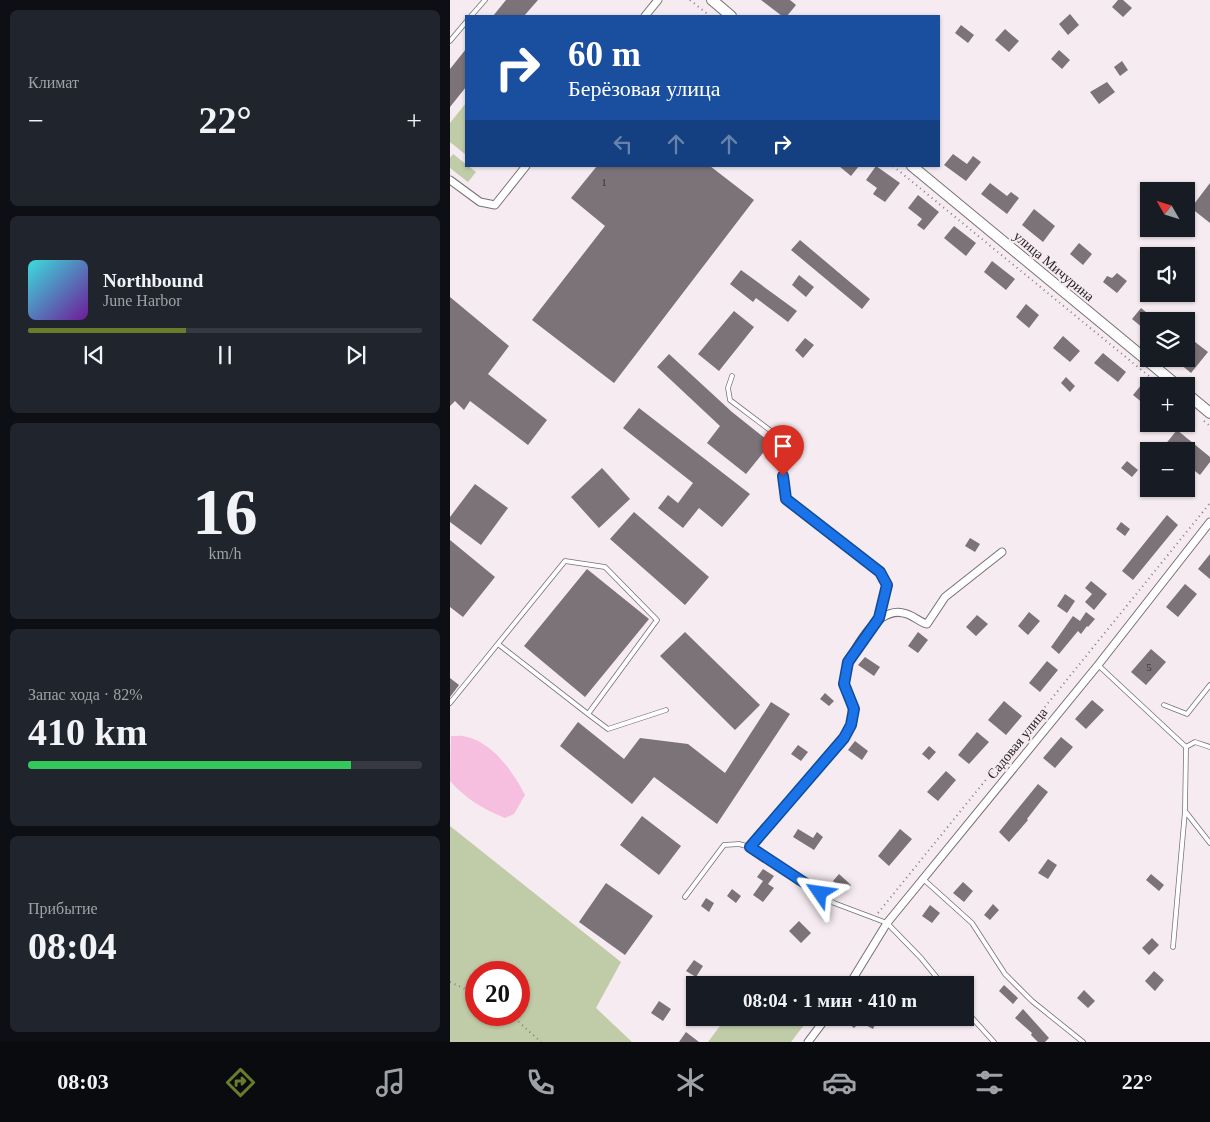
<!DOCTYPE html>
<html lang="ru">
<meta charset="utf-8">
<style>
:root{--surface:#171b24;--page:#20242c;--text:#f1f3f6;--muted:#9ea1a6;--line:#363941;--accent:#697c2b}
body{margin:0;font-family:Georgia,serif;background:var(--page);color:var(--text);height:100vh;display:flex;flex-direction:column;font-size:19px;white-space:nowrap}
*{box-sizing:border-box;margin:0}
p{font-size:16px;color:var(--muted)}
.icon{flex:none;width:28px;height:28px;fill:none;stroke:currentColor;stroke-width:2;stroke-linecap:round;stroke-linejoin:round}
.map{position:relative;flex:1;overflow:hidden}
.panel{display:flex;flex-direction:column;gap:10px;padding:10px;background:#0d0f14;width:450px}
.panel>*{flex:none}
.guide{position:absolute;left:15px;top:15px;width:475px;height:152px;border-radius:0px;box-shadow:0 1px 4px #0004;background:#1a4fa0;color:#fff;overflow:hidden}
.needle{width:32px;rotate:309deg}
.controls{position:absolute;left:690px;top:182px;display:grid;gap:10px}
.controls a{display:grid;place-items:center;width:55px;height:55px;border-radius:0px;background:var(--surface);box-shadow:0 1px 4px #0004;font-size:25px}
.speed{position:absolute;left:15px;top:961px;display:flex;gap:10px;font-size:25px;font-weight:700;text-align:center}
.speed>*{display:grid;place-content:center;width:65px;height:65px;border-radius:50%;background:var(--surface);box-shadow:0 1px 4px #0004;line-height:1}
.speed .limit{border:8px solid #d22;background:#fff;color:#111}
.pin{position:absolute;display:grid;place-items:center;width:42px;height:42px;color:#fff;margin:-51px -21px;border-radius:50% 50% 50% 0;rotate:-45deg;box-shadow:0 0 5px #0007}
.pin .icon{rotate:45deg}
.me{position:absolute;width:55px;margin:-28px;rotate:302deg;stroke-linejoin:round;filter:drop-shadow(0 0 4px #0008)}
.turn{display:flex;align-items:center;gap:18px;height:105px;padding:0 20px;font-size:22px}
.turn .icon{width:65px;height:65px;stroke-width:2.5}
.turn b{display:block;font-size:35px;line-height:42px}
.lanes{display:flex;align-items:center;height:48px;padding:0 20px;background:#0003;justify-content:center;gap:25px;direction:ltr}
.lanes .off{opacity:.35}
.big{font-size:38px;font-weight:700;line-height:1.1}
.panel .widget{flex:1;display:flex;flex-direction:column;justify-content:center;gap:8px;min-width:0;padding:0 18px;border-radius:8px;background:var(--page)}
.panel .dial{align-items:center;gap:0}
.dial b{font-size:65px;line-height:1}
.song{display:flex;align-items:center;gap:15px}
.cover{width:60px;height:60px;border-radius:8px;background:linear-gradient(135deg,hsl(180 70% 55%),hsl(280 70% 35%))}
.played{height:5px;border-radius:2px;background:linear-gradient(90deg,var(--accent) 40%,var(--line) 40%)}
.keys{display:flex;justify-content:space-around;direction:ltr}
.heat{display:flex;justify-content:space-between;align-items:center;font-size:28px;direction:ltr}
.charge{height:8px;border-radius:4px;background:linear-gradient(90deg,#34c759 82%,var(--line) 0)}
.trip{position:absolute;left:236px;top:976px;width:288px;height:50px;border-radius:0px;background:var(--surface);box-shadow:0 1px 4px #0004;font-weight:700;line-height:50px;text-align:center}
.tabs{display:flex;height:80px;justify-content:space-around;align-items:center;background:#090b0e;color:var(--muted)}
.tabs .icon{width:35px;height:35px}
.tabs .current{color:var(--accent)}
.tabs b{font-size:22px;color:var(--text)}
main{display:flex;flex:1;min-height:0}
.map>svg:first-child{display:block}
.green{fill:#c0cba7;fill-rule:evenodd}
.water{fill:#f7bfdf}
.building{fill:#7b7377}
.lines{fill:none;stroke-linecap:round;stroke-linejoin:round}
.lane-casing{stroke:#787074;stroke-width:5.5}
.street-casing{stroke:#787074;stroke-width:9}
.secondary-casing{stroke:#787074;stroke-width:12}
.path{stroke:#867f83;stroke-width:2;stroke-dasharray:1 4;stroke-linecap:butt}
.lane{stroke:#fff;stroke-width:4}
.street{stroke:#fff;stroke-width:7}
.secondary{stroke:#fff;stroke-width:10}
.route-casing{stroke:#114b97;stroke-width:12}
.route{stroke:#1a73e8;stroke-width:9}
.labels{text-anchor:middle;stroke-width:4.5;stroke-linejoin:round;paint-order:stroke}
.number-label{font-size:11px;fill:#3c373a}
.street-label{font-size:14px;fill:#272325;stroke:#f5ebf0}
</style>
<main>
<section class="panel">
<div class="widget"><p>Климат</p>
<div class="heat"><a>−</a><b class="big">22°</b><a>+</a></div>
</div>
<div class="widget">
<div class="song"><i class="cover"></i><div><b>Northbound</b><p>June Harbor</p></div></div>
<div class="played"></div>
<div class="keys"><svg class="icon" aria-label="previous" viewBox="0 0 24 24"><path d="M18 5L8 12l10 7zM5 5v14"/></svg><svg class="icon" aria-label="pause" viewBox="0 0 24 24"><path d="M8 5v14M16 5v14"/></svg><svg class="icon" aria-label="next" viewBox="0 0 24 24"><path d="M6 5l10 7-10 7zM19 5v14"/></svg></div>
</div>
<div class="widget dial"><b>16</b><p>km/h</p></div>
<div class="widget"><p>Запас хода · 82%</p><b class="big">410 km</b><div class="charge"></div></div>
<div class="widget"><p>Прибытие</p><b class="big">08:04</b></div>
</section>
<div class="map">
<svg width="760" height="1042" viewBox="0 0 760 1042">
<rect width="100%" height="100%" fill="#f5ebf0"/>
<!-- green -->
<path class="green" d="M16,103V155L0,142V123Z
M3,154L26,172L18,182L0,168V158Z
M0,826L171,962L146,1008L182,1042H0ZM26,972H69V1015H26Z
M276,1018H343L354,1025L341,1042H258Z"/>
<!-- water -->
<path class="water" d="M1,736C6,736 12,735 17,737C43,743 64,773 75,795L64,814L55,818C33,809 16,799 0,781Z"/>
<!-- building -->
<path class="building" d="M56,0H88L74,16H43Z
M311,0H340L346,5L337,16H332Z
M668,0H673L682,8L673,17L662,7Z
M620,14L629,25L618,35L609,24Z
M511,25L524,35L518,43L505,33Z
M555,29L569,41L559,52L545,40Z
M16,49V87L0,107V69Z
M609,50L620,60L612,69L601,59Z
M672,61L678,70L670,76L664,67Z
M657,82L665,92L649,104L640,92Z
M503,154L517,164L523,156L531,162L516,181L494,165Z
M147,166H260L304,200L164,383L82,320L155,226L121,198Z
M389,166H409L401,176Z
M426,166L450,183L435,202L423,194L427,188L416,180Z
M540,183L557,196L561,192L569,198L557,214L531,194Z
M760,183V223L741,208Z
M468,195L489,212L474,230L467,225L472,219L458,208Z
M584,209L605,226L593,242L572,225Z
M504,226L526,243L516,256L494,238Z
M350,240L420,299L412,309L341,250Z
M629,243L642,254L633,265L620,254Z
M542,261L565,279L556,290L534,272Z
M291,270L347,311L338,322L306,298L303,302L280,284Z
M667,273L677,281L667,293L653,282L657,276L662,278Z
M349,275L364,287L356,297L342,285Z
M0,297L59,346L38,374L97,420L78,445L20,401L14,410L5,401L0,406Z
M576,304L589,315L579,328L566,317Z
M691,308L707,321H699V333L682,319Z
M284,311L304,327L269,371L248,354Z
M736,335L758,352L741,373L724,359H736Z
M613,336L630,351L620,362L603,348Z
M355,338L364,345L353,358L345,350Z
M653,353L676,372L668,382L644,363Z
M219,354L282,412L321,443L296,474L257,443L270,426L207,367Z
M616,377L625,386L620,392L611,383Z
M692,384L699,389V408L683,395Z
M189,408L300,494L272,527L249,508L233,528L208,508L218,495L228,503L243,483L173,428Z
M727,430L760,457V462L750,475L736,464V451H720L714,446Z
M677,461L688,470L682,477L671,468Z
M152,468L180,499L149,528L121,497Z
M25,484L58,508L31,545L0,522V517Z
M184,512L259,577L235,605L160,539Z
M717,515L728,525L683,580L672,571Z
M671,522L680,529L675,536L666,529Z
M520,538L530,544L525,552L515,546Z
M0,540L45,577L13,617L0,607Z
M760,554V579L748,569Z
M137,569L199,619L135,697L74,646Z
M641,581L657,594L644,610L635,602L642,594L635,588Z
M735,584L747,594L728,617L716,607Z
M615,594L625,601L617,613L607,606Z
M579,612L590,621L578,635L568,626Z
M636,612L645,619L638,627L637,626L631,634L628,631L609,654L601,647L623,616L630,621Z
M527,615L538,624L526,636L516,627Z
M235,632L310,705L285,730L210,656Z
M468,632L478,640L468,653L458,646Z
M701,649L716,662L696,685L681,672Z
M415,657L430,667L424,676L408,665Z
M597,661L608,670L590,692L579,683Z
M0,678L9,685L0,697Z
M375,693L384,701L379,706L370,699Z
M642,700L654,710L636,729L625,719Z
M554,701L572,716L556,735L538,720Z
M321,702L340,714L267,824L204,777L182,804L110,746L128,722L174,759L190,738L238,744L275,773Z
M527,732L539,742L519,764L508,755Z
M611,737L623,747L605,768L593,758Z
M405,741L418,751L412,760L398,750Z
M348,745L358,752L351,761L341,754Z
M479,746L486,752L479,760L472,754Z
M496,771L506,780L488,801L477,792Z
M588,784L598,792L577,819L578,820L559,842L549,832Z
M192,816L231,846L209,875L170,845Z
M348,829L363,838L367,832L373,837L364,850L343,837Z
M450,829L462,839L439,866L428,856Z
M598,859L607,865L598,879L588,873Z
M313,869L324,876L318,884L324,888L313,902L303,895L313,881L307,877Z
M389,874L401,885L395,892L383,881Z
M701,874L714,885L709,891L696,880Z
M513,882L523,891L514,902L503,893Z
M156,883L203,916L175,955L129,922Z
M282,889L291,896L286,903L277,896Z
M256,898L264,903L259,912L251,906Z
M543,904L549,910L540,920L534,915Z
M480,905L490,913L482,923L472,916Z
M349,921L361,933L351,943L339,931Z
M702,938L709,945L699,955L692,948Z
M244,960L253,966L246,977L236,971Z
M704,971L714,980L705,991L695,981Z
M554,985L568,998L563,1004L549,991Z
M634,990L645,1001L638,1008L627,998Z
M209,1001L221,1009L213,1021L201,1013Z
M573,1009L599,1038L595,1042H588L581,1035L582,1033L565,1018Z
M401,1018H421L427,1021L423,1029L410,1022L404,1028L397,1022Z
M236,1032L249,1042H229Z"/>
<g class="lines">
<!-- lane casing -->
<g class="lane-casing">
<path id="lane" d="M21,16L35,0
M0,41L16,22
M282,376L278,388L280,400L329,437L341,454L333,476L336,499L430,572L437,585L429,618
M648,665L736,747L735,811L760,843
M0,703L115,561L155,567L207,620L138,714L48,644
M714,705L737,714L760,685
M138,714L158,729L216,710
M736,747L745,742L760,747
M472,878L522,923L555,974L582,1001L633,1042
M235,897L274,845L289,844L300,847L384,903L437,923L471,958L493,985
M723,947L735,811
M515,1010L544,1042"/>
</g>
<!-- street casing -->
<g class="street-casing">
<path id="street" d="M195,16L208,0
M0,180L30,202L45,205L76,166
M300,847L395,738C402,724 405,713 400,698C398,694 395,688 395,683C394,660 425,606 453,613C462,614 469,622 477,624L495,597L552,552
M399,985L437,923L648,665L760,522
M358,1042L376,1018"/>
</g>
<!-- secondary casing -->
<g class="secondary-casing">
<path id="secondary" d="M262,0L281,16
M462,166L728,386
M736,393L760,413"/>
</g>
<!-- path -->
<path class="path" d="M240,0L260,16
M443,166L711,386
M754,421L760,426
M428,913L760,503
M0,982L26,994
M61,1015L91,1042"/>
<!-- lane -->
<use href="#lane" class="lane"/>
<!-- street -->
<use href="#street" class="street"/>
<!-- secondary -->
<use href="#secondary" class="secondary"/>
</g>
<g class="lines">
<!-- route casing -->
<g class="route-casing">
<path id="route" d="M333,476L336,499L430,572L437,585L429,618L398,662L394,684L404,709L401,725L394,738L300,847L370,893"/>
</g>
<!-- route -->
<use href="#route" class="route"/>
</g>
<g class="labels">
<!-- number labels -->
<g class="number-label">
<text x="154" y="186">1</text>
<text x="699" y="671">5</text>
</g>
<!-- street labels -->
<g class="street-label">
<text transform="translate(604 266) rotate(40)" y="5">улица Мичурина</text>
<text transform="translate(567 743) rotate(-51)" y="5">Садовая улица</text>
</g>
</g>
</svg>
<div class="controls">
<a><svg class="needle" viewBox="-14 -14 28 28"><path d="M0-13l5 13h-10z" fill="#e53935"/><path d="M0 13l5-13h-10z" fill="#9ea1a6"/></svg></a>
<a><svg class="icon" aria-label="sound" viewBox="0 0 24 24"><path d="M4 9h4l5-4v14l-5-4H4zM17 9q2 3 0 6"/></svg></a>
<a><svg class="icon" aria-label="layers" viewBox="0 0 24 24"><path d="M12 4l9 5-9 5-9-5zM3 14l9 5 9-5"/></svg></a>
<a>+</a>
<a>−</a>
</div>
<div class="speed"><div class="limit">20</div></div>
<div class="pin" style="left:333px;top:476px;background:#d93025"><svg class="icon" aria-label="arrive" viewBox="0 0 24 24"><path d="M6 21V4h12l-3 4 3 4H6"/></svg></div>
<svg class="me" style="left:370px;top:893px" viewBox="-20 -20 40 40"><path d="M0-17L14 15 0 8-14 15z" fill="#1a73e8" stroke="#fff" stroke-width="4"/></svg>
<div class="trip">08:04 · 1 мин · 410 m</div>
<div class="guide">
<div class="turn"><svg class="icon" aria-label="right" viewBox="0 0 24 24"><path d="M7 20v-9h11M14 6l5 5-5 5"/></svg><div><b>60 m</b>Берёзовая улица</div></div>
<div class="lanes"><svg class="icon off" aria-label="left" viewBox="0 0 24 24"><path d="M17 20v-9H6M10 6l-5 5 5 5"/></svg><svg class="icon off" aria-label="ahead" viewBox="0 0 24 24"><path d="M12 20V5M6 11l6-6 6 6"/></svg><svg class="icon off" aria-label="ahead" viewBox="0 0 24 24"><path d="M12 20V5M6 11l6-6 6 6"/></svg><svg class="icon" aria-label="right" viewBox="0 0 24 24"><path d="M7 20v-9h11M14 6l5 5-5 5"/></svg></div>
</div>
</div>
</main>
<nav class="tabs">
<b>08:03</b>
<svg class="icon current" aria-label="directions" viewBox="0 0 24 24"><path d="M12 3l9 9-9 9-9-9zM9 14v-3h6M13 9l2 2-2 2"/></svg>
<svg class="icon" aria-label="music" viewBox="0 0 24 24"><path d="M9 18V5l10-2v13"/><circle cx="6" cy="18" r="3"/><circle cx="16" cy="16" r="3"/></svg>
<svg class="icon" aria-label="phone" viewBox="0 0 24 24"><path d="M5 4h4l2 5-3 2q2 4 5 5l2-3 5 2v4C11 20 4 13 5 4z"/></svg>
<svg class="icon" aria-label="climate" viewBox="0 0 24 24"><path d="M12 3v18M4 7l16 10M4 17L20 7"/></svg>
<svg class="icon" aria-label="car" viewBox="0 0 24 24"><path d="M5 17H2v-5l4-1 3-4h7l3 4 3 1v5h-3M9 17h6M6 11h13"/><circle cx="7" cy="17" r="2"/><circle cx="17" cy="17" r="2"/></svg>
<svg class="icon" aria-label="filters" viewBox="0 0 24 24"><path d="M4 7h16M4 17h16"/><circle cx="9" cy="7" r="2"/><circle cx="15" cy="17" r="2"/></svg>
<b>22°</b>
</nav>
